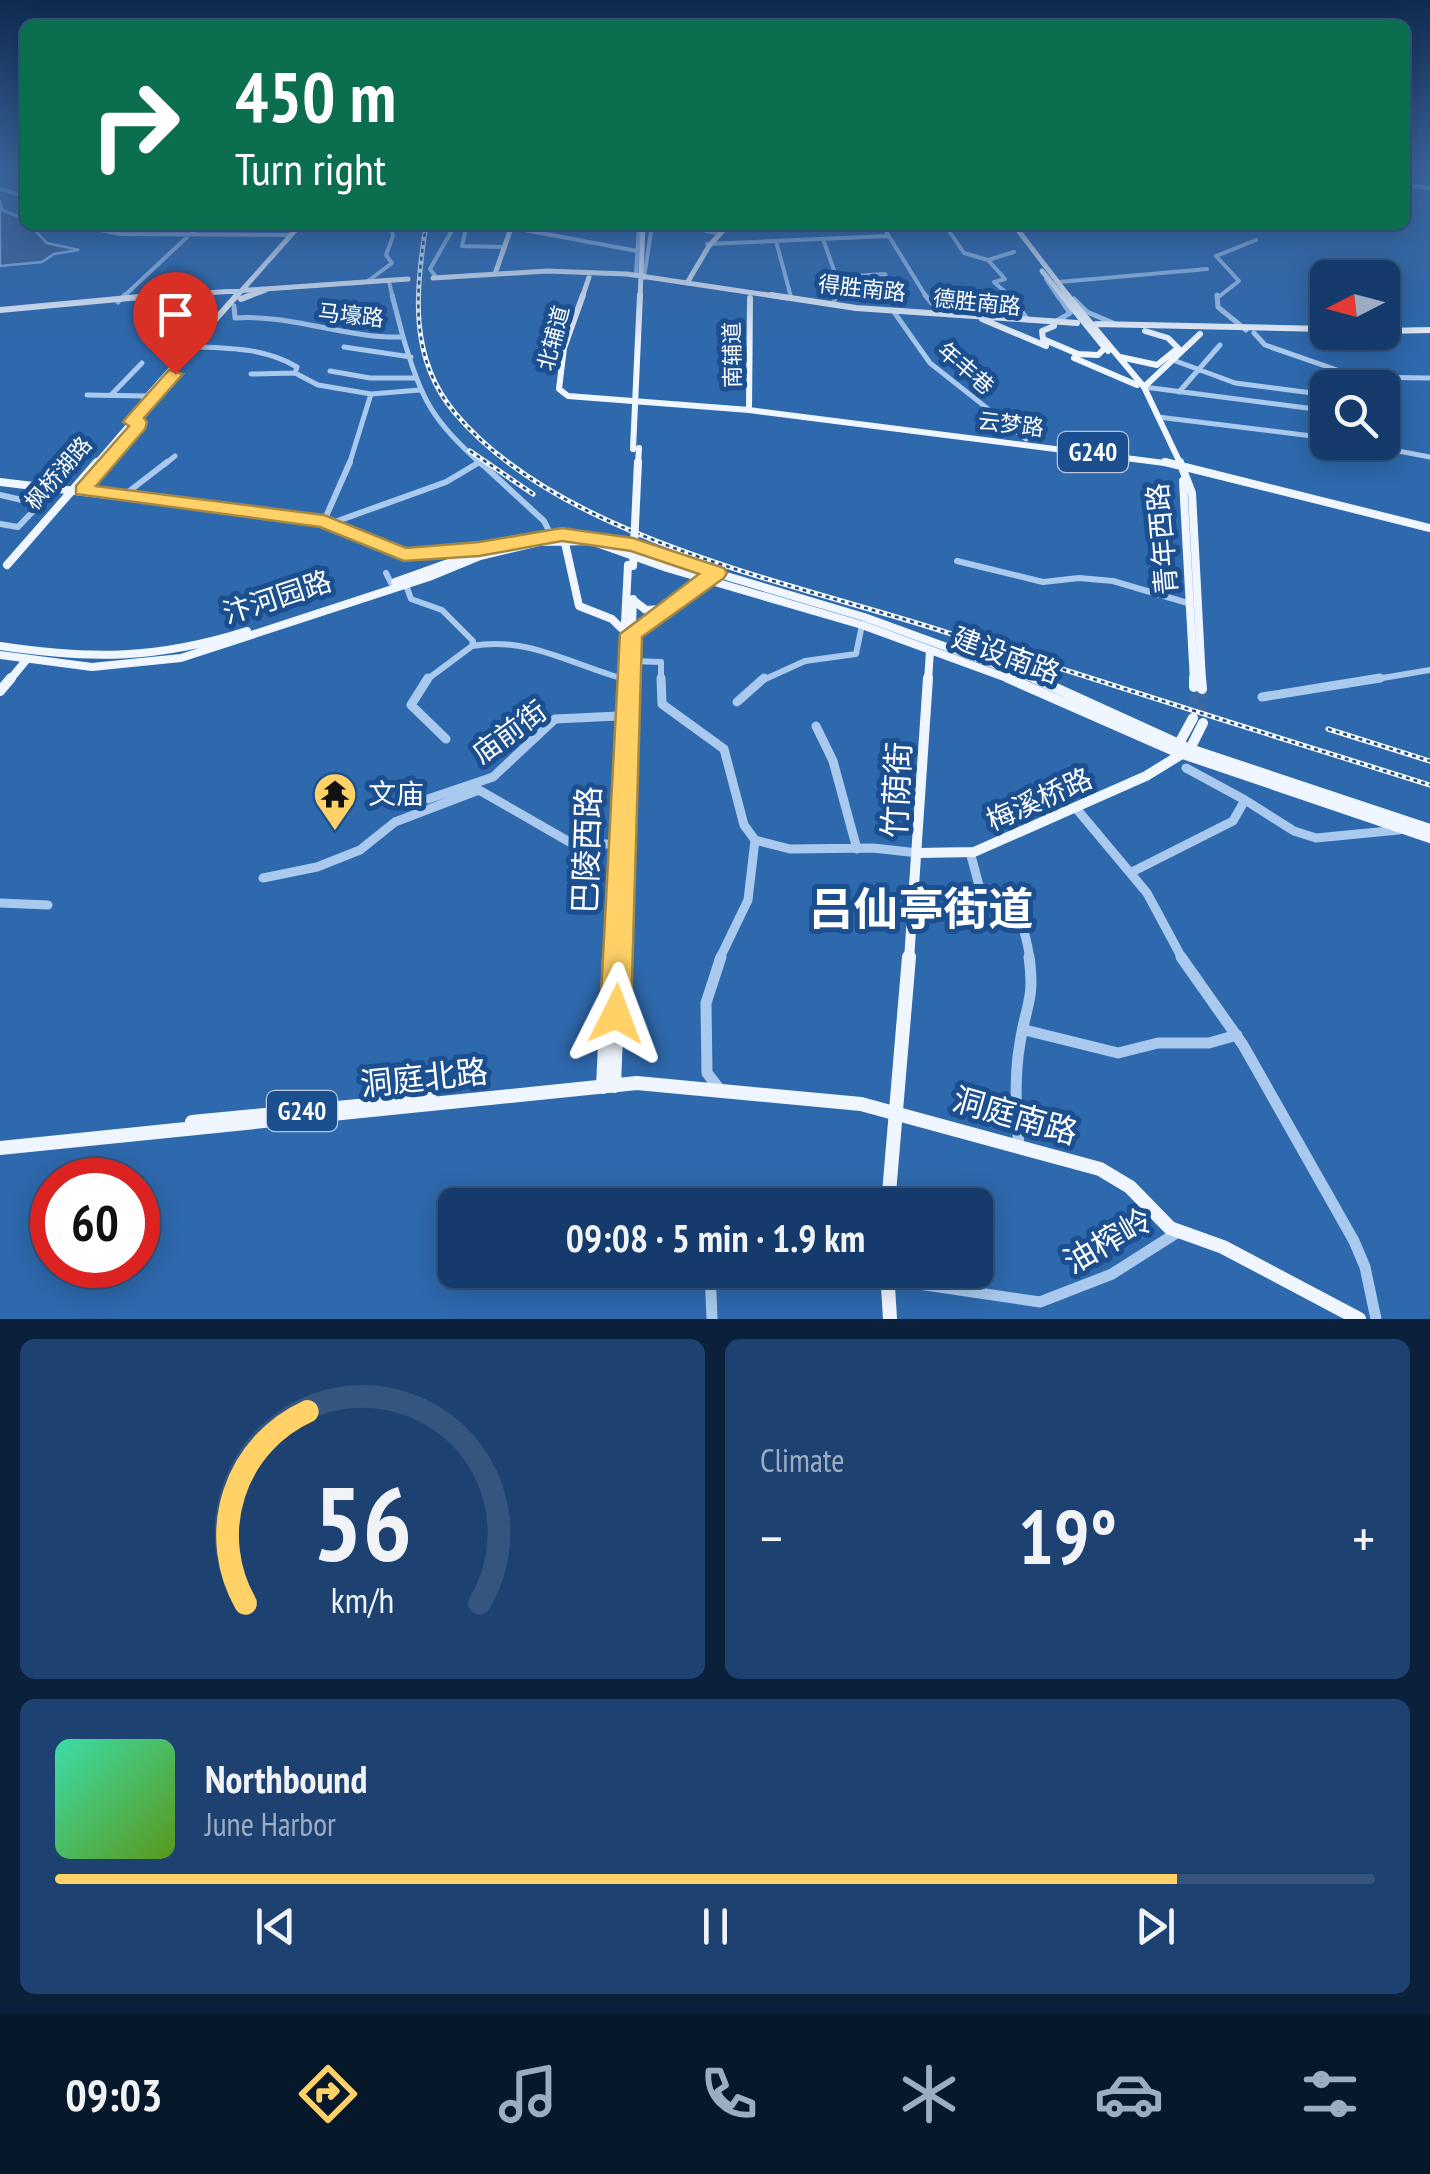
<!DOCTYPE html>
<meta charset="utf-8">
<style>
:root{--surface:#143b6b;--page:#1d4271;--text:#f1f3f6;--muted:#9dadc1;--line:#33557e;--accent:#ffd166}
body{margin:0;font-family:"PT Sans Narrow","Noto Sans SC",sans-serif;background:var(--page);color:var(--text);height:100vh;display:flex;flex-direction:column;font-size:38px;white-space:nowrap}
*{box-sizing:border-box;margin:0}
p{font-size:32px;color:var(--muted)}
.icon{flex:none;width:55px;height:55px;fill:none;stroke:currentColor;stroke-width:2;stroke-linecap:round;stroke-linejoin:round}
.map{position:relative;height:1319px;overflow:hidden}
.side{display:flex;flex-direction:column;gap:20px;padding:20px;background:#0b203b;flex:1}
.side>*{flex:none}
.top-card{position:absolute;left:20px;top:20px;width:1390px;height:210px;border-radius:15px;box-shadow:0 5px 25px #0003,0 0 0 2px var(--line);background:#0b6e4f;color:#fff;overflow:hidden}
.needle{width:65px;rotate:264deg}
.buttons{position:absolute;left:1310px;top:260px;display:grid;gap:20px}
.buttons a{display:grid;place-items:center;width:90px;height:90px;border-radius:15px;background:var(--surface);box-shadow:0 5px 25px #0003,0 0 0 2px var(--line);font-size:50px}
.speed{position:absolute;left:30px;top:1158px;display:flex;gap:20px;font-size:50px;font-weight:700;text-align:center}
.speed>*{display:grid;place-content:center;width:130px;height:130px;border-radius:50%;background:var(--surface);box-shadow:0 5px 25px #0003,0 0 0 2px var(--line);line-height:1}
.speed .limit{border:15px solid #d22;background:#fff;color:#111}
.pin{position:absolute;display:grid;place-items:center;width:85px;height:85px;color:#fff;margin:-102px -42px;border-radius:50% 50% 50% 0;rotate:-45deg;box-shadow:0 0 10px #0007}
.pin .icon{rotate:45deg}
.me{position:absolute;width:110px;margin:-55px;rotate:3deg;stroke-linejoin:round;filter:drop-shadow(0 0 8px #0008)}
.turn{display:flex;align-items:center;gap:35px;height:210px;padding:0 50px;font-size:45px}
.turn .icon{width:130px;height:130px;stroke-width:2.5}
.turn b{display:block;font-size:70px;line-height:85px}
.big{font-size:75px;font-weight:700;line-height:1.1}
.side .widget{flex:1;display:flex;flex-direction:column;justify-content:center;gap:15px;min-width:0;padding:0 35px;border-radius:15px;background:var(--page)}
.side .dial{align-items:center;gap:0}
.dial svg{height:260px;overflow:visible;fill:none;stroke:var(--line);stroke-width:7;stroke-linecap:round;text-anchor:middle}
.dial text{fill:var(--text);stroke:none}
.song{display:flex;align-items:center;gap:30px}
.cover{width:120px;height:120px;border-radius:15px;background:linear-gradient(135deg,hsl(160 70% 55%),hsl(90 70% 35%))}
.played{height:10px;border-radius:5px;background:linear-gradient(90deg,var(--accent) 85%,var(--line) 85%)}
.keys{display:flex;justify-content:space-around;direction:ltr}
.heat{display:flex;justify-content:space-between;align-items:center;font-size:55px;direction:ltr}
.side .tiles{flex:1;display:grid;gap:20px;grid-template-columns:1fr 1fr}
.widget:last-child{grid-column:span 2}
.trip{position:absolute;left:438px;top:1188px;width:555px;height:100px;border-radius:15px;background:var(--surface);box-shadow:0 5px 25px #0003,0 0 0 2px var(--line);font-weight:700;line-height:100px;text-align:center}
.tabs{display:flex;height:160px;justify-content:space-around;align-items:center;background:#08182b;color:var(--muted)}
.tabs .icon{width:70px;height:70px}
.tabs .active{color:var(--accent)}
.tabs b{font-size:45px;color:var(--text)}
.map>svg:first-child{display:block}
.green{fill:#2e69ad;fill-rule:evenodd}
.water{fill:#3c6290;stroke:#9cc4f0;stroke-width:2.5}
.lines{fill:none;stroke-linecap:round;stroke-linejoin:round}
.major-tunnel-far1{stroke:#3d69a0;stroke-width:5;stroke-dasharray:5 2.5;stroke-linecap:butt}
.major-tunnel{stroke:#3d69a0;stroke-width:10;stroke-dasharray:10 5;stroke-linecap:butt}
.minor-far4{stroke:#a9c9ee;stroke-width:4}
.minor-far3{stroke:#a9c9ee;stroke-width:5}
.minor-far2{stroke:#a9c9ee;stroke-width:6}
.minor-far1{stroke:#a9c9ee;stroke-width:9}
.minor{stroke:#a9c9ee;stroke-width:11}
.major-far4{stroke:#f0f6ff;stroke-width:5}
.major-far3{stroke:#f0f6ff;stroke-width:6}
.major-far2{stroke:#f0f6ff;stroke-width:8}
.major-far1{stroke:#f0f6ff;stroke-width:10}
.major{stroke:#f0f6ff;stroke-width:14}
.rail-casing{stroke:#fff;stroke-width:5}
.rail{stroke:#1b4f8f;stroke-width:2.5;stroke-dasharray:4;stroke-linecap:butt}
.major-bridge-far2{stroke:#f0f6ff;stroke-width:5}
.major-bridge-far1{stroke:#f0f6ff;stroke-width:6}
.major-bridge{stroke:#f0f6ff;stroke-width:8}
.route{fill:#ffd166;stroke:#a68842;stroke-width:2.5}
.labels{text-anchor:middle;stroke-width:10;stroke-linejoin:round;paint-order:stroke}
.far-street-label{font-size:22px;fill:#fff;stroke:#1b4f8f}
.shield{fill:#1b4f8f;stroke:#bbcadd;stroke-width:2.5}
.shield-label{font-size:25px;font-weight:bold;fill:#fff}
.street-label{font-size:28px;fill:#fff;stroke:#1b4f8f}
.poi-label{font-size:28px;fill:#fff;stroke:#1b4f8f;text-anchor:start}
.near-street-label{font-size:32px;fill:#fff;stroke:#1b4f8f}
.near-district-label{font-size:45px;font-weight:bold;fill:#fff;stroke:#1b4f8f}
</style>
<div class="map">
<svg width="1430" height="1319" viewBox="0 0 1430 1319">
<rect width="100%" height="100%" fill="#1b4f8f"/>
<!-- green -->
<path class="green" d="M0,168H25V225H1405V168H1430V1319H0ZM1328,278H1382V332H1328ZM1328,388H1382V442H1328ZM52,1180H138V1265H52ZM455,1205H975V1270H455Z"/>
<!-- water -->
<path class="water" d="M0,200L2,210L25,219V225H30L47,243L79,250L54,254L42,262L0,266Z"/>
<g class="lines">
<!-- major-tunnel-far1 -->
<path class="major-tunnel-far1" d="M1400,225L1428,243
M407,281L433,280"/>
<!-- major-tunnel -->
<path class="major-tunnel" d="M1202,689L1203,723
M1193,718L1194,687"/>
<!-- minor-far4 -->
<path class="minor-far4" d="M1405,179L1411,186L1430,188
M0,189L25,196
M76,225L120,234L291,235
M248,225L250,228L256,225
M274,225L271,227L280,225
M639,225L636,275L640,277
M680,225L716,233
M882,225L927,298
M945,225L964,253L988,260
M514,228L637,251
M465,233L462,246L505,247
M823,239L839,284L835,298
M776,241L791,297
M707,244L888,236
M436,277L430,269L455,225
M837,277L885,274L892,289
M644,278L652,225
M1046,279L1059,298
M368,281L392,263L386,255L393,236L391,225
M389,282L393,298
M1059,282L1207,269
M122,298L200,225
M1012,298L994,282L1005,279L988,260L1014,252
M1217,298L1239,281L1216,256L1256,240"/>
<!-- minor-far3 -->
<path class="minor-far3" d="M392,295L403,337
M925,295L940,313
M1009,295L1028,320
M1217,295L1218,307L1246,330
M1074,299L1087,312L1113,323
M118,302L125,295
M833,304L836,295
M234,306L235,318C293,314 345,339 403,337C423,403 431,418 482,465
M894,312L930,363L1026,439
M1055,322L1070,313L1058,295
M1254,333L1265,345L1357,377L1430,378
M199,347C233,348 267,349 297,367L295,373L318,385L371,394
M344,347L411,357
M1173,360L1235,383L1328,395
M330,371L370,378H416
M251,374L295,373
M1144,387L1323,410
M1179,392L1220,345
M87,395L148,396
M111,395L142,363
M1158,417L1328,438
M1351,442L1430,457
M164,465L175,456
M349,465L371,394L420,390"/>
<!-- minor-far2 -->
<path class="minor-far2" d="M480,462L544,521L551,535
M0,495L39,504
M123,496L167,462
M324,521L350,462
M332,523L446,482L478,463
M0,524L18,527L61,482
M957,561L1043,582L1079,578L1113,581L1191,604
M386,573L391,583
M406,585L411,599L442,610L473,641L472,646C526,636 571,664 621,678
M632,661L661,662V681
M425,681L472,646
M761,681L805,661L856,654L862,625
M1365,681L1430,670"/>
<!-- minor-far1 -->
<path class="minor-far1" d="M428,678L411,705L446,739
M661,678L662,704L724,749L744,825L755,840L790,849L873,848L918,853
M1262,697L1380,678
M737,702L764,678
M816,726L833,761L857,849
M428,799L493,777L555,719L619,716
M1245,800L1294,831L1316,838L1399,830
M1075,807L1147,893L1183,960
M970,852L980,889C1016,898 1025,924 1030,960
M1132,872L1233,821L1245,800L1186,768
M263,878L317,867L360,850L395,822L479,790L573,844H615
M0,903L48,905
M719,960L748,900L755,840"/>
<!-- minor -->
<path class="minor" d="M721,957L706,1003L707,1073L721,1091
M1181,957L1243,1045L1354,1241L1365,1267L1376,1319
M1025,1030L1118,1053L1158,1043H1209L1237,1035
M1019,1146C1016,1112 1014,1077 1020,1043C1026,1004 1035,1000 1029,957
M710,1270L712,1319
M775,1284L844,1273L1040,1302L1112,1274L1178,1232"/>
<!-- major-far4 -->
<path class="major-far4" d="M1014,225L1070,298
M495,274L512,225
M433,278L547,271L627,274L788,298
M687,283L709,246L728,225
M133,298L408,279
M235,298L300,225
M244,298L266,290
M582,298L589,277
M640,298L643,225"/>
<!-- major-far3 -->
<path class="major-far3" d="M583,295L564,348L559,389L568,396L749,410L1180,465
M771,295L856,308L1077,323
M1067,295L1144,387L1181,465
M241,299L251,295
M0,310L161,295
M982,319L1046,346
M1096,324L1328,329
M1054,326L1042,331L1043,339L1078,354L1098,355L1105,348L1108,351
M1382,331L1430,330
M1120,357L1157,365L1178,348L1168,338L1145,331
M1074,358L1137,385
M1144,387L1200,334
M144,400L237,295
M749,410L750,298
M633,449L640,295
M105,465L139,426V422H132"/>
<!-- major-far2 -->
<path class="major-far2" d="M1165,462L1430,528
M1180,462L1192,493L1202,681
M1183,481L1194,681
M0,482L324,521L404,555L471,550
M82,490L107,462
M592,536L633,544L662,557L864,617L1040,681
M558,541L565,543L579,606L612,619L621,628
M395,582L507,542L577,535
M633,600L646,610L663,609
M631,633L711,580
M0,646C92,660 158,659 247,631
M0,655L92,667L181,658L429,577L480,556L539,542L591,541L667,568L862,625L1015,681
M9,681L27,659
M622,681L628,565
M630,681L633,599
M928,681L930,651"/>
<!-- major-far1 -->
<path class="major-far1" d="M1008,678L1174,751L1430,838
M1034,678L1190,749L1430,829
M1194,678V687
M1201,678L1202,689
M0,691L11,678
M1176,749L1193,718
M918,853L974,852L1146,776L1190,749L1203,723
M609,960L623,678
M619,960L630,678
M909,960L928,678"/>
<!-- major -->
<path class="major" d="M614,1086L619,957
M603,1087L609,957
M192,1122L430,1099
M0,1148L637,1083L861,1104L1100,1169L1130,1187L1170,1228L1223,1247L1359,1319
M888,1205L909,957
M887,1270L890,1319"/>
<!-- rail casing -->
<g class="rail-casing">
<path id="rail" d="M426,225C416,291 408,357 455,413C559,537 789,582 939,630C1103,682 1266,734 1430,785
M470,451L533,494
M1328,729L1430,761"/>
</g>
<!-- rail -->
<use href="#rail" class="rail"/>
<!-- major-bridge-far2 -->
<path class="major-bridge-far2" d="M1042,271L1064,298"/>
<!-- major-bridge-far1 -->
<path class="major-bridge-far1" d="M1062,295L1105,348
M95,465L151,400
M638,465L639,448"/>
<!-- major-bridge -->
<path class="major-bridge" d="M7,565L97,462
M633,566L638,462"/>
</g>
<!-- sky -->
<linearGradient id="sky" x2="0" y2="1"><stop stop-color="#0f2b4f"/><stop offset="0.48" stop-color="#39639b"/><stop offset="1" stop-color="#39639b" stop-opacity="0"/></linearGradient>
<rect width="1430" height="352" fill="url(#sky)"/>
<!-- route -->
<path class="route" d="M169,370L183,374L144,418L147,422L145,429L96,486L324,515L406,548L479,542L562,528L633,538L724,568L727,573L724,578L642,637L631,1014L627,1025L616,1030L604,1025L600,1014L620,634L699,574L631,551L562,541L479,556L404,561L320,527L76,494V486L129,426L123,422L126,418Z"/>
<!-- icons -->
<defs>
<g id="temple-pin" transform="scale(2.25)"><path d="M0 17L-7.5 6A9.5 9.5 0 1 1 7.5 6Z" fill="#ffd166" stroke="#1b4f8f"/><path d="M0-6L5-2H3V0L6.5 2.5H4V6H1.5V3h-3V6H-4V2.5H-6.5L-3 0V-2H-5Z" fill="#111"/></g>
</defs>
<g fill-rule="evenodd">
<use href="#temple-pin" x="335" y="794"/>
</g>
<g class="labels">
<!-- far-street labels -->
<g class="far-street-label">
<text transform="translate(862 288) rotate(6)" y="8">得胜南路</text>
<text transform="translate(977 302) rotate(6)" y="8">德胜南路</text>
<text transform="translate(351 315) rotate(6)" y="8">马壕路</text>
<text transform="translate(553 338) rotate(-75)" y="8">北辅道</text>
<text transform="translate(732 355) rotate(-91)" y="8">南辅道</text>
<text transform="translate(966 368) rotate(41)" y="8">年丰巷</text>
<text transform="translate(1011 424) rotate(7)" y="8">云梦路</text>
<text transform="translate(58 473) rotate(-49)" y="8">枫桥湖路</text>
</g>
<!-- shield labels -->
<g class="shield">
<rect x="1058" y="432" width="70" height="40" rx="8"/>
<rect x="267" y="1091" width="70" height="40" rx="8"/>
</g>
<g class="shield-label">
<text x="1093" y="461">G240</text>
<text x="302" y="1120">G240</text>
</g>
<!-- street labels -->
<g class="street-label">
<text transform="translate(1162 539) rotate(-95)" y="10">青年西路</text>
<text transform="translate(277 597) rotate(-18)" y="10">汴河园路</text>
<text transform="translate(1006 655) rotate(20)" y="10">建设南路</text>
<text transform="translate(509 732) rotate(-36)" y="10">庙前街</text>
<text transform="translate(1039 799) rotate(-24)" y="10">梅溪桥路</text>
</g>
<!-- poi labels -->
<g class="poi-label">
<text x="368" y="804">文庙</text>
</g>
<!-- near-street labels -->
<g class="near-street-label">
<text transform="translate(897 790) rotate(-87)" y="11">竹荫街</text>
<text transform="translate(587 850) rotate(-88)" y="11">巴陵西路</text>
<text transform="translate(424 1078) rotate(-6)" y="11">洞庭北路</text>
<text transform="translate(1015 1116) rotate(16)" y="11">洞庭南路</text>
<text transform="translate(1108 1241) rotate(-30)" y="11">油榨岭</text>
</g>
<!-- near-district labels -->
<g class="near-district-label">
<text x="921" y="925">吕仙亭街道</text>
</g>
</g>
</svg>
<div class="buttons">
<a><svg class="needle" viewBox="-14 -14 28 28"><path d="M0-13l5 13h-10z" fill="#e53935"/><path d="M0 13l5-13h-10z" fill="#9dadc1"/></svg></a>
<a><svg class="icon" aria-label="search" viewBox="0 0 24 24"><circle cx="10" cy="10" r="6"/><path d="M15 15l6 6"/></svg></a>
</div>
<div class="speed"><div class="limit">60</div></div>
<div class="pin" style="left:175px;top:374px;background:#d93025"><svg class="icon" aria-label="arrive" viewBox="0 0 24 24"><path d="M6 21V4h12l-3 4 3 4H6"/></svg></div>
<svg class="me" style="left:616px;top:1014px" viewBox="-20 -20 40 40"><path d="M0-17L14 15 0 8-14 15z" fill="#ffd166" stroke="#fff" stroke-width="4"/></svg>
<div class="trip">09:08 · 5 min · 1.9 km</div>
<div class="top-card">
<div class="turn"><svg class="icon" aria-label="right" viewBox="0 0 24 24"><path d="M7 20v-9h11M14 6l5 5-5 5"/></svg><div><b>450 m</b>Turn right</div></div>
</div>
</div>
<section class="side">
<div class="tiles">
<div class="widget dial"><svg viewBox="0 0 100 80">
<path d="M14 69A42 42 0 1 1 86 69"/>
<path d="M14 69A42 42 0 0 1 33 10" stroke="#ffd166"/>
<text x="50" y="56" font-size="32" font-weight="700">56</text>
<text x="50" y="72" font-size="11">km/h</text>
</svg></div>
<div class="widget"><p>Climate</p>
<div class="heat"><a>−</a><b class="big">19°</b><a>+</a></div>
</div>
<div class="widget">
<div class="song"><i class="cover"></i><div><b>Northbound</b><p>June Harbor</p></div></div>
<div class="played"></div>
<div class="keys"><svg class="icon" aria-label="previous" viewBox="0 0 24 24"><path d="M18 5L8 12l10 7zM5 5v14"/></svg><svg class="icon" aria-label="pause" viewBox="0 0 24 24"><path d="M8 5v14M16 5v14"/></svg><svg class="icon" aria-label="next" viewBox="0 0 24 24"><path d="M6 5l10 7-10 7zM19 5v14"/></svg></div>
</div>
</div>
</section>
<nav class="tabs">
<b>09:03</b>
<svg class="icon active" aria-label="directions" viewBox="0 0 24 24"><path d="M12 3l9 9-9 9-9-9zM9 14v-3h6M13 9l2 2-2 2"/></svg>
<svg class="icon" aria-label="music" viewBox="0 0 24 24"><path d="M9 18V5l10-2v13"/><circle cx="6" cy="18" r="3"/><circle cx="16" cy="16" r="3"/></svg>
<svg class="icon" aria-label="phone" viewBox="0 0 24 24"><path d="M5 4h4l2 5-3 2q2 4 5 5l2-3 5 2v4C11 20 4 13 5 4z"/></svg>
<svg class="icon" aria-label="climate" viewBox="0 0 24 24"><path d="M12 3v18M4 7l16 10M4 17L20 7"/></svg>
<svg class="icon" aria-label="car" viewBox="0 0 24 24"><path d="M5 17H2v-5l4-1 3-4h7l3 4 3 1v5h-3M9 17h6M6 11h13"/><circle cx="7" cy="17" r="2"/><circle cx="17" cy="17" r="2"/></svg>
<svg class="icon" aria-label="filters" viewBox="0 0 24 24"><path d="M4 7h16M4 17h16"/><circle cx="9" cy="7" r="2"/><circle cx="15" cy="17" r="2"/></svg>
</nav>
